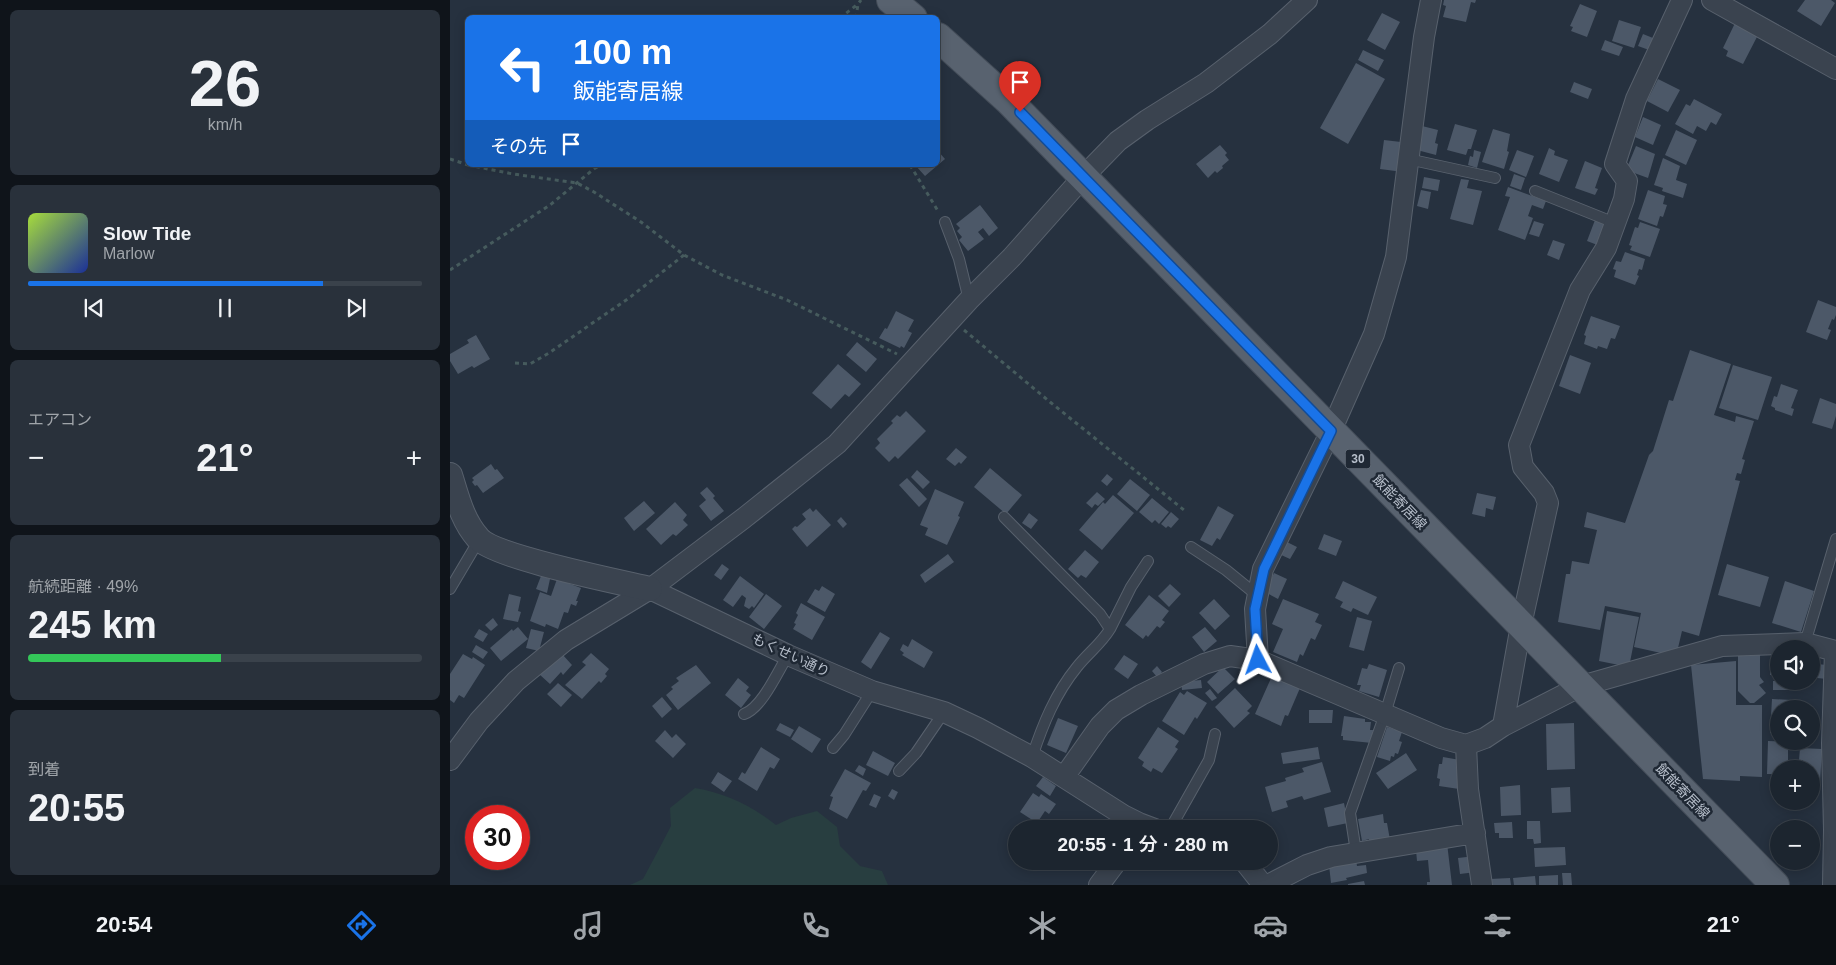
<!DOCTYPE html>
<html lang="ja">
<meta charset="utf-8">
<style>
:root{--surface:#1c252f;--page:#29313b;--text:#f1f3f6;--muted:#a0a5aa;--line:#3a424b;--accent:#1a73e8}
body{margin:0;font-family:Arial,"Noto Sans JP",sans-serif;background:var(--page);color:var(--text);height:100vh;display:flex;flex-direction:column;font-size:19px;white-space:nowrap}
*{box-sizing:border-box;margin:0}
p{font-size:16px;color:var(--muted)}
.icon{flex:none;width:28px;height:28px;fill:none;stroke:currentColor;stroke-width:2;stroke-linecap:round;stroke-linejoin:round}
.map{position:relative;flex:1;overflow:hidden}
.side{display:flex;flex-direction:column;gap:10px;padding:10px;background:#0f141a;width:450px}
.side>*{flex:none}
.guide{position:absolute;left:15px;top:15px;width:475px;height:152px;border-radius:8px;box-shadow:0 2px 12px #0003,0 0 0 1px var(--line);background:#1a73e8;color:#fff;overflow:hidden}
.tools{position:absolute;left:1320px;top:640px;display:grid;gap:10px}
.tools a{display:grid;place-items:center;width:50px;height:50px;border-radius:50%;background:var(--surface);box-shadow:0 2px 12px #0003,0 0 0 1px var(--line);font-size:25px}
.speed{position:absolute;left:15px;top:805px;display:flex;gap:10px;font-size:25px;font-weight:700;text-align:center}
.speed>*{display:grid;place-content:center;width:65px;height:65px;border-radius:50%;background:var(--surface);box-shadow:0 2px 12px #0003,0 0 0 1px var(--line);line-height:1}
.speed .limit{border:8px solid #d22;background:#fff;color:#111}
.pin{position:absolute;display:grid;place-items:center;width:42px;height:42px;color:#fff;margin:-51px -21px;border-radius:50% 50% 50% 0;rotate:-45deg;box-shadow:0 0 5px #0007}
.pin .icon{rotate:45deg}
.me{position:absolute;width:55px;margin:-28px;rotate:356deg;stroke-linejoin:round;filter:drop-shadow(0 0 4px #0008)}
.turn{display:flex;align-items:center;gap:18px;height:105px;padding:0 25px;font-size:22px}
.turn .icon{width:65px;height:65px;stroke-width:2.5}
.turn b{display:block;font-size:35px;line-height:42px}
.then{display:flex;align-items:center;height:48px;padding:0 25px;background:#0003;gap:10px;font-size:19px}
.big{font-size:38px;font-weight:600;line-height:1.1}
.side .widget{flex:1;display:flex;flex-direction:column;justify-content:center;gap:8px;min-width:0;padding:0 18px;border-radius:8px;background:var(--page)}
.side .dial{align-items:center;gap:0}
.dial b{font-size:65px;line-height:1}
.song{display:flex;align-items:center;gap:15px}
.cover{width:60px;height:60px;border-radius:8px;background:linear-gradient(135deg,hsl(80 70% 55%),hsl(230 70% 35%))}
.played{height:5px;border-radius:2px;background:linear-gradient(90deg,var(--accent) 75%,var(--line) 75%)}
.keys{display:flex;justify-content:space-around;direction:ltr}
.heat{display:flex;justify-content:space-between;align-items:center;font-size:28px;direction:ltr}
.charge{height:8px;border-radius:4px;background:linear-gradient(90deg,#34c759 49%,var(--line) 0)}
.trip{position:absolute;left:558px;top:820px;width:270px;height:50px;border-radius:25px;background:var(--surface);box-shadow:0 2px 12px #0003,0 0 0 1px var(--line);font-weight:600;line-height:50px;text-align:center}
.dock{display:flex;height:80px;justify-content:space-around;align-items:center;background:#0b0f13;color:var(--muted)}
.dock .icon{width:35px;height:35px}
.dock .current{color:var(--accent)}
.dock b{font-size:22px;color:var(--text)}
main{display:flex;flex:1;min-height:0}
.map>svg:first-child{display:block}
.green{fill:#283e40}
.building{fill:#4c5868}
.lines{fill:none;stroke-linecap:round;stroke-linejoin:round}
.service-casing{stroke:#58616d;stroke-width:12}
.minor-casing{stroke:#58616d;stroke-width:22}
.tertiary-casing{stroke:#58616d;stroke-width:26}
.primary-casing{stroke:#434c58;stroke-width:30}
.path{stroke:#465b5d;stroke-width:3;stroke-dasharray:4 4;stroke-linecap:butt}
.service{stroke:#3a434f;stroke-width:10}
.minor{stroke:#3a434f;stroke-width:20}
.tertiary{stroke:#3a434f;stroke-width:24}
.primary{stroke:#58626f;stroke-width:28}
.route-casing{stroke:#114b97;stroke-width:12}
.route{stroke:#1a73e8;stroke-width:9}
.labels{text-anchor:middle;stroke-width:5;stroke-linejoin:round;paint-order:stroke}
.shield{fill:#1f2834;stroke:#89919d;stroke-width:1}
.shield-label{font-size:12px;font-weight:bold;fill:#b6beca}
.street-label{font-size:14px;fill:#b6beca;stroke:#1f2834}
</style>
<main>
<section class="side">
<div class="widget dial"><b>26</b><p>km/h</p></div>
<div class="widget">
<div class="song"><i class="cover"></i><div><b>Slow Tide</b><p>Marlow</p></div></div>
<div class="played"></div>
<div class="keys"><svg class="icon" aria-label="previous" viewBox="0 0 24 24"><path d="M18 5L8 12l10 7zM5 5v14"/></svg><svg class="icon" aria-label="pause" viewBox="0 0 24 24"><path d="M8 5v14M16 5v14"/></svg><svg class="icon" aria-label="next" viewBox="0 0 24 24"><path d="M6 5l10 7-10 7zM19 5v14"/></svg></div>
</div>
<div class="widget"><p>エアコン</p>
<div class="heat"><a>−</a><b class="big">21°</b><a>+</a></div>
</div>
<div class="widget"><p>航続距離 · 49%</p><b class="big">245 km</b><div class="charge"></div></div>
<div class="widget"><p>到着</p><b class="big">20:55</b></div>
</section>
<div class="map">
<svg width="1386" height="885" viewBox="0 0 1386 885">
<rect width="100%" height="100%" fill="#26313f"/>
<!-- green -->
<path class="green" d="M245,788C275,793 302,806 326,825L341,818L367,811L387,827L390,846L410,866L432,871L438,885H180L193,879L209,849L221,826L220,808Z"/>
<!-- building -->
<path class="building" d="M994,0H1026L1025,3L1021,2L1016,22L993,17L996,6L993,5Z
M1355,0H1381L1385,3L1371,26L1347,11Z
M1130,4L1147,11L1137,37L1121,31L1123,27L1120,26Z
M932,13L950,22L935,50L917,40Z
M1169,20L1191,27L1184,48L1162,41Z
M1286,21L1309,33L1293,64L1276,56L1278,51L1273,48Z
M1193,34L1203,38L1199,50L1188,46Z
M1155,40L1173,47L1169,56L1151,50Z
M913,50L934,60L928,71L908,60Z
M906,63L935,79L898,144L870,128Z
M1208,79L1230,90L1218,112L1197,101Z
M1124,82L1142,89L1138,99L1120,92Z
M1244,99L1272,114L1266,125L1261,122L1256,131L1247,126L1243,134L1225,124L1236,104L1240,106Z
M1193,117L1211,125L1203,145L1185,137Z
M1005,124L1027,130L1021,149H1018L1016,155L997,150Z
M968,125L988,130L985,143L988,144L986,155L967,150Z
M1043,129L1060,134L1057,151L1059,152L1054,169L1032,162Z
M1226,130L1247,140L1236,165L1215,155Z
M934,140L951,142L953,172L930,169Z
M770,145L777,153L775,155L779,160L772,166L773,168L767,173L765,171L758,178L746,164Z
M1186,146L1205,154L1198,178L1176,170Z
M1099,148L1105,151L1104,155L1118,160L1109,182L1089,174Z
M1024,150L1031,152L1027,168L1018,165L1020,156L1023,157Z
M1067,150L1084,156L1076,177L1059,170Z
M488,151L495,159L475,176L465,165H488Z
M1213,158L1230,166L1226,180L1237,184L1233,198L1212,191L1213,188L1204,185Z
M1135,161L1152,168L1145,188L1148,189L1145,195L1125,188Z
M1064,174L1075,178L1071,190L1060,186Z
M974,177L990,180L988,191L972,188Z
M1011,179L1019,180L1017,188L1032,191L1023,225L1000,219Z
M1058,187L1096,201L1093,209L1082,205L1078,216L1083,218L1075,240L1048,230L1060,197L1055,196Z
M971,190L981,192L978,209L967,206Z
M1198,190L1215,196L1213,204L1217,205L1213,217L1210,216L1207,226L1188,219Z
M530,205L548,228L539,236L533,228L528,232L534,239L518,251L509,240L512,237L507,231L510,228L506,224Z
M1145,220L1158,225L1150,246L1137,241Z
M1084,221L1094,224L1089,237L1079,234Z
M1190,222L1210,229L1200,257L1180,250L1182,246L1179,245L1185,227L1188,228Z
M1103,240L1115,244L1109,260L1097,255Z
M1175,252L1195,259L1192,270L1189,269L1187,275L1189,276L1185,285L1164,277L1166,270L1163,269L1166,261L1171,262Z
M1368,300L1386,307V315L1384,320L1382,319L1378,329L1381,330L1377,340L1356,332Z
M446,311L464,320L458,331L462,333L454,348L451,346L450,348L429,338L435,328L437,329Z
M1141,316L1170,326L1165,339L1161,338L1157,349L1148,346L1147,349L1134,344L1136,336L1134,335Z
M26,335L40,359L24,368L22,366L8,374L0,361V354L19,343L17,340Z
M407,342L427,359L416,372L396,355Z
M1240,350L1281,364L1264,415L1285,422L1286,416L1304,421L1292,459L1295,460L1291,474L1287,473L1285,480L1290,481L1249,636L1232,631L1228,648L1211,653L1184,647L1191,613L1155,606L1150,630L1108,622L1116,574H1120L1122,561L1139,564L1147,530L1134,527L1137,512L1175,523L1199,455L1203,451L1219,400L1223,401Z
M1120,355L1141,363L1130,394L1109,386Z
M388,364L411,384L399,397L395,394L381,409L362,393Z
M1283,365L1322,377L1308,420L1269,408Z
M1331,384L1348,390L1341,408L1344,409L1342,416L1325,410V408L1321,406L1324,396L1327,397Z
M1370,398L1386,404V416L1382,429L1362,423Z
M456,411L476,431L448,459L445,456L439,462L425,448L430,443L427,439L443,423L441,421L447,415L450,417Z
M506,448L517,457L511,464L509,462L505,466L496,459Z
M41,464L45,470L47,469L54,478L33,493L27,485L25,486L22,482L24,480L22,478Z
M540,468L572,495L556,514L524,487Z
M467,470L480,482L473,489L461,477Z
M657,474L663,479L657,486L651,481Z
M457,478L477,499L469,507L449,485Z
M680,479L700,495L687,511L667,494Z
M257,487L265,496L263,498L274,511L261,521L249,506L256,500L250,493Z
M485,489L514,502L508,516L510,517L497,545L475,535L478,528L470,525Z
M647,492L655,499L648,506L645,504L642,508L636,503Z
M1027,493L1046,497L1043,510L1036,508L1035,517L1022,514Z
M663,495L684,513L652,550L629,530L653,502L655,504Z
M702,498L719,512L709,524L705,520L702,523L689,512Z
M194,501L205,513L184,531L174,518Z
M225,502L237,515L233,520L238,525L226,536L223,534L211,545L196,529Z
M768,506L784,515L770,540L767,538L762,546L750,540Z
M360,508L363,512L366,509L381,525L357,547L342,529L345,526L347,527L356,519L352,514Z
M721,512L729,519L721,528L718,526L716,528L711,524Z
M579,513L588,520L581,529L572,523Z
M391,517L397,524L393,528L387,521Z
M874,534L892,541L886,556L868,549Z
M835,541L847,547L840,559L829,554Z
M635,550L649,562L636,578L631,575L628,578L618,569Z
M498,554L504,562L475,583L470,575Z
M272,564L279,569L271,580L264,575Z
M1277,564L1319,577L1310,607L1268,595Z
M824,573L837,579L828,599L815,592Z
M91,576L100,579L97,593L86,589Z
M290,576L314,594L304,608L302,606L299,609L294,606L296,598L292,595L283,607L273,600Z
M107,579L131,588L126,601H128L126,606L121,604L118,613L114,612L108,629L96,624L95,627L80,621L90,592L101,596Z
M893,581L927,597L918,615L903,608L901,612L890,607L893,602L885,598Z
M1335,581L1364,591L1351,632L1322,623Z
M720,584L731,594L719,607L708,596Z
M372,586L385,594L375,612L357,602L365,589L369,591Z
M59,594L71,597L68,611L71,612L68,622L53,619Z
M316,594L332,606L314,629L299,617Z
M699,595L719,611L712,620L715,622L710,628L707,626L698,637L696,635L693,639L675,625Z
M764,599L780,616L765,630L749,613Z
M833,599L869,614L865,622L872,625L865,640L861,638L853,656L850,654L847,662L823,652L833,629L822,624Z
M351,603L375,617L362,640L343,629L346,624L344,623L348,615L346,613Z
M1157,611L1189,617L1179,667L1149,661Z
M907,617L922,621L914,651L899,647Z
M43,618L48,625L41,631L35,625Z
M68,627L78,639L51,661L40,648L62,629L63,631Z
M755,627L767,641L754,652L742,637Z
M29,629L38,634L33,642L24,637Z
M81,629L94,632L89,651L76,648Z
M430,632L440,638L421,669L411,662Z
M462,639L483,652L474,668L452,655L454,653L450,650L453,644L458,647Z
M26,645L38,652L33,659L22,652Z
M1288,652L1310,653V677L1314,682L1309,685L1316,693L1304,703H1300L1288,691Z
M141,653L159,669L155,674L157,676L151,683L149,681L132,699L115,685L136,665L132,662Z
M13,654L22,659L23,657L35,665L14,698L9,695L4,703L0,700V674Z
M112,654L122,665L113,675L111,672L100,684L89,674Z
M674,655L688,664L678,679L664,669Z
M1325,656L1329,657V681H1345L1344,690H1323V681H1327V675H1320V667L1325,668Z
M1286,661V705H1312V777L1290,776V781L1253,779L1241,665Z
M919,664L937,670L929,697L909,691L911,685H907L912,668L917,669Z
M1367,664L1377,665V679L1367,678Z
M246,665L261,683L228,710L216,695L223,689L221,687L229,681L226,678Z
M707,666L712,672L707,677L702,671Z
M773,667L785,679L768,694L757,682Z
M822,676L850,688L838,716L835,715L831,726L805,714Z
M288,678L299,687L296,691L301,695L291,708L275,695Z
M751,680L752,688L732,690L731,682Z
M108,683L122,695L111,707L97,694Z
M785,688L802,706L797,711L800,713L784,728L765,707Z
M760,689L767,698L762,701L755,693Z
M737,691L757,703L747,719L745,717L734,735L712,721L730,692L734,695Z
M212,697L222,709L212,718L202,706Z
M1322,699L1342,700V709H1329V733H1320Z
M859,710H883L882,723H859Z
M894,716L915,719V722H921L920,730H923L922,743L893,740V736H891Z
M608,718L628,726L616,753L597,745Z
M330,723L344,730L340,737L326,730Z
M1124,723L1125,769L1097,770L1096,724Z
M349,726L371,739L362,753L341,739Z
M708,727L729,741L725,747L728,749L712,773L703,768L701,772L692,766L694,762L688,758Z
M937,727L952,732L949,741L952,742L948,754L945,753L944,757L941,756L940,761L927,757Z
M215,730L222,738L226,734L236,744L223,758L205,741Z
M1318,741L1338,742V769H1329V774H1317Z
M311,747L330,759L324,769L320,767L307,791L288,779L292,772L295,774Z
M868,747L870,759L833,764L831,753Z
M1350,748L1372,749L1370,784L1361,783V769H1352L1353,760H1349Z
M423,751L445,763L438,776L416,765Z
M956,753L967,770L938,789L926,773Z
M993,757L1010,760L1009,789L989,786L990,779L987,778L989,764H992Z
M872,762L881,792L854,800L852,796L836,801L838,807L822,812L815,787L836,781L835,778L854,772L852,768Z
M409,765L416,769L413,776L405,771Z
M395,769L421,783L416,791L413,790L397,819L379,809L383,797L380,796Z
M268,772L282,781L274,792L261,783Z
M593,777L606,786L600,796L586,786Z
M1070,785L1071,815L1051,816L1050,787Z
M1120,787L1121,812L1102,813L1101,788Z
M442,789L448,792L444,800L438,796Z
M583,793L589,797L591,794L606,804L599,814L595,811L587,823L570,812Z
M424,794L431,797L426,808L419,805Z
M894,803L898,823L878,827L874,808Z
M933,814L934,823H937L940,840L919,844V839L912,841L908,819Z
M1077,821H1090L1091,843L1084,844L1083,839H1077Z
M1062,822L1063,838H1049V833H1045L1044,823Z
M997,843L1002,885H977V882H980L978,860L967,861L966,850Z
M1115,847L1116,865L1085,867L1084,848Z
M1025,856L1026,872L1010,874L1008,858Z
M906,860L907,866L916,865L917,873L896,878L897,880L881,883L879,865Z
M1112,873H1121L1122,885H1113Z
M1108,875V885H1089V876Z
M1085,876L1086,885H1064L1063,878Z
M1060,878L1061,885H1040V879Z
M914,881L915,885H898V884Z"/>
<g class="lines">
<!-- service casing -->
<g class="service-casing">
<path id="service" d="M958,159L1045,178
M1085,191L1165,223
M495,222L509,259L519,300
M554,517L650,614L660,629C651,644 638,653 627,667C605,694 593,724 582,757
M741,547L776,570L808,596
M0,589L29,540
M660,629L681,587L698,561
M1355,643L1386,539
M294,714C312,708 328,671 338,655
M383,748L394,735L422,691
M449,771L466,753L494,712
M720,829L759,760L765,734
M906,852L900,813L935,714L949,668"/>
</g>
<!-- minor casing -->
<g class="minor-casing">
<path id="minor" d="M1262,0L1386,69
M200,589L338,655L422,691L494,712L528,728L582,757L673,815L689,823L705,829
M808,660L805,609L813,569L881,431L924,334L946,257L974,37L981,0
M1053,726L1071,625L1098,503L1094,493L1073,467L1069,445L1130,290L1156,248L1174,199L1177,181L1165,164L1186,99L1232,0
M1016,745L1018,789L1032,885
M0,760L29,721L66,681L116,640L200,589L294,518L387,444L519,300L562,257L633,177L668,141L697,120L756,83L820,34L857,0
M614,777L650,726L666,710L691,695L754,664L780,656L808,660L991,738L1016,745L1035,738L1053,726L1131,686L1272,646L1355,643L1386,651
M794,861L813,885
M649,885L667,861
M818,885L857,865L881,857L1025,833
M1383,885L1384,830L1382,743L1385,651"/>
</g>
<!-- tertiary casing -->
<g class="tertiary-casing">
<path id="tertiary" d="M0,475C7,497 12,520 28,538C44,557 170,582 200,589"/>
</g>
<!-- primary casing -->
<g class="primary-casing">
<path id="primary" d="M441,0L463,18
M488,37L558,100L1325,885"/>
</g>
<!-- path -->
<path class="path" d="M390,18L408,4
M406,18L408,4L411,0
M0,159L18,165
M18,165L63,174L127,183L144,192L191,222L234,255L272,275L337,300L447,354
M460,165L488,211
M0,270L100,205L145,168L152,165
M514,330L600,402L734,510
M65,363L80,364L99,353L179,298L234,255"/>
<!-- service -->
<use href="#service" class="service"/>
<!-- minor -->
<use href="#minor" class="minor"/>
<!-- tertiary -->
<use href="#tertiary" class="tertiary"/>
<!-- primary -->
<use href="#primary" class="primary"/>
</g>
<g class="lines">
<!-- route casing -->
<g class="route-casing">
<path id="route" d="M570,112L881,431L814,569L805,609L808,660"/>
</g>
<!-- route -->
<use href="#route" class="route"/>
</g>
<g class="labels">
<!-- shield labels -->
<rect class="shield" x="895.5" y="449.5" width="25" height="19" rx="4"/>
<g class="shield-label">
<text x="908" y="463">30</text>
</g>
<!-- street labels -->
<g class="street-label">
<text transform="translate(950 502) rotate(46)" y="5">飯能寄居線</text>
<text transform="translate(341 655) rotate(25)" y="5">もくせい通り</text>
<text transform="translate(1233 791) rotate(46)" y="5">飯能寄居線</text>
</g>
</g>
</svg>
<div class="tools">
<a><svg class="icon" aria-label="sound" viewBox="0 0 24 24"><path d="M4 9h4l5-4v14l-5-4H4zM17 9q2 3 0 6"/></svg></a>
<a><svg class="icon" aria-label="search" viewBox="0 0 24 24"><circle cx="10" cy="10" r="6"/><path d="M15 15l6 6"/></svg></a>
<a>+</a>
<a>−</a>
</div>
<div class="speed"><div class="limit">30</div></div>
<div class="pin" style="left:570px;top:112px;background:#d93025"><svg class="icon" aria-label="arrive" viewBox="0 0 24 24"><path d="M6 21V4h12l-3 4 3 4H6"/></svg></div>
<svg class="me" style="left:808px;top:660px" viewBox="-20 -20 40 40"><path d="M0-17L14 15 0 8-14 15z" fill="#1a73e8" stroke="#fff" stroke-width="4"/></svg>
<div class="trip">20:55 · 1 分 · 280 m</div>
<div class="guide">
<div class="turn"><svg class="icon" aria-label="left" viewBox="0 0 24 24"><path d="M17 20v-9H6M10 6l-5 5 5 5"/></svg><div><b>100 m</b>飯能寄居線</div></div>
<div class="then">その先<svg class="icon" aria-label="arrive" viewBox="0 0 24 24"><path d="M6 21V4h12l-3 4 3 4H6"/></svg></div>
</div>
</div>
</main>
<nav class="dock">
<b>20:54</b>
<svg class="icon current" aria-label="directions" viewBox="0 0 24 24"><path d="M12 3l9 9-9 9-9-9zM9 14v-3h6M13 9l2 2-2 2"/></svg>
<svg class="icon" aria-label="music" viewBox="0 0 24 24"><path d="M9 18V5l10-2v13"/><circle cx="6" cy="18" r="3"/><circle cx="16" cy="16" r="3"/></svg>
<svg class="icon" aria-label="phone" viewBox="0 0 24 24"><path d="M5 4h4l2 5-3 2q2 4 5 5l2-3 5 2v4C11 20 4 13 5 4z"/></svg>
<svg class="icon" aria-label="climate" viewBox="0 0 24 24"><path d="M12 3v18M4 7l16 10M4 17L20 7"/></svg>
<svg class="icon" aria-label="car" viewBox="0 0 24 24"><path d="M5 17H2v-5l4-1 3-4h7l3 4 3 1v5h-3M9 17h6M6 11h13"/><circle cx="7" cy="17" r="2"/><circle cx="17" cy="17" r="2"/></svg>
<svg class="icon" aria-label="filters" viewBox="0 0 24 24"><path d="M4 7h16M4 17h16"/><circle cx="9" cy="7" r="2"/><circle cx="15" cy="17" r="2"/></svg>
<b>21°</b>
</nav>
